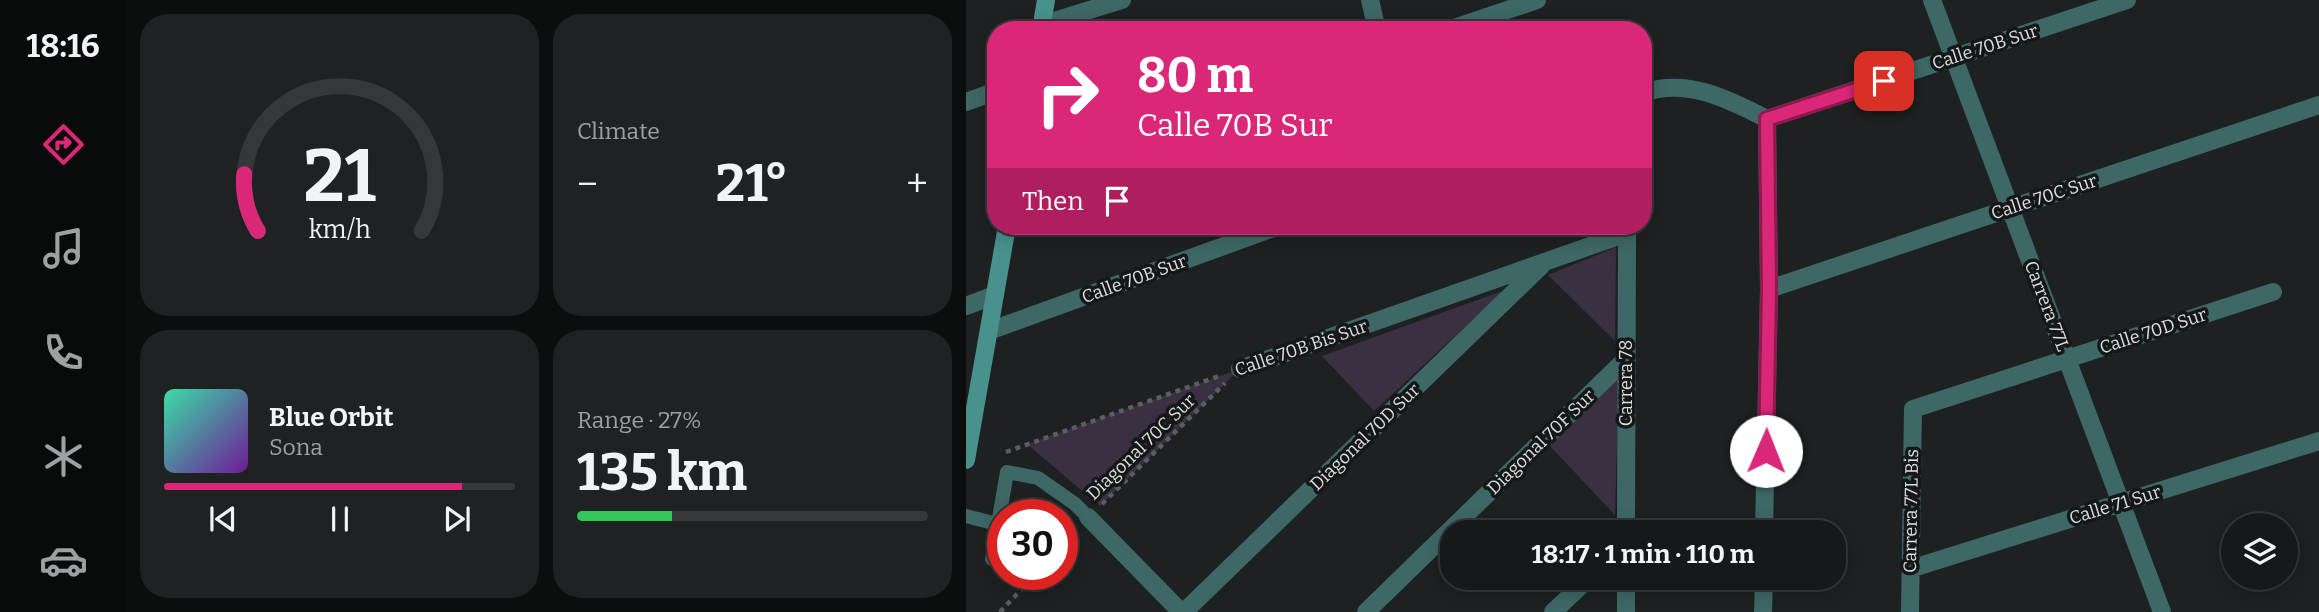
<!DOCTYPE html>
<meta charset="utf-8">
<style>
:root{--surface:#161919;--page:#1f2222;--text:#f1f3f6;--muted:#9ea0a2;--line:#353838;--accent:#db2777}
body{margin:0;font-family:Bitter,serif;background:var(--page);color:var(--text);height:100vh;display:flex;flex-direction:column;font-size:26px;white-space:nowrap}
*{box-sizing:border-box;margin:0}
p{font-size:23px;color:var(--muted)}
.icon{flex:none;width:38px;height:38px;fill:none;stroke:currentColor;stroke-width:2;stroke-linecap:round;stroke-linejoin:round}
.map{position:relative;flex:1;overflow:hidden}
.details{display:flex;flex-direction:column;gap:14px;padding:14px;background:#0c0e0e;width:840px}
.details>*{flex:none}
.banner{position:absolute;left:21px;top:21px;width:665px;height:214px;border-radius:28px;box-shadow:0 4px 18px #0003,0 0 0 2px var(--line);background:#db2777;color:#fff;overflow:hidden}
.controls{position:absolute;left:1255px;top:513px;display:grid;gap:14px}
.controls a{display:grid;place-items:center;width:77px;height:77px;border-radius:50%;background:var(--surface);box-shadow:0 4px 18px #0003,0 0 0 2px var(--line);font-size:35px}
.speed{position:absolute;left:21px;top:499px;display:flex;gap:14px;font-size:35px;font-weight:700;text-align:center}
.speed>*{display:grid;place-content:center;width:91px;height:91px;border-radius:50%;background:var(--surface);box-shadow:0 4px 18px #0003,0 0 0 2px var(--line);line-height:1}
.speed .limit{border:10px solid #d22;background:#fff;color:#111}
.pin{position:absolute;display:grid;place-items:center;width:60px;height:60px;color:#fff;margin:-30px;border-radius:14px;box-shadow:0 4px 10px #0006}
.me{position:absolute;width:77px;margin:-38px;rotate:1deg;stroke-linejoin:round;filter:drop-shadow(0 0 5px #0008)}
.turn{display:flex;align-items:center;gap:24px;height:147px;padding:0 35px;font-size:32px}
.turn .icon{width:91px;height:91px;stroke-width:2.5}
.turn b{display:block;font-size:49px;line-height:60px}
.then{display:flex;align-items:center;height:66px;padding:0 35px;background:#0003;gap:14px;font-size:26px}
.big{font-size:52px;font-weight:700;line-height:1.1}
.details .card{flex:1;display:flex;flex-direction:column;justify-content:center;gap:10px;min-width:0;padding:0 24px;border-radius:28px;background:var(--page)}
.details .dial{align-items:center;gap:0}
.dial svg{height:182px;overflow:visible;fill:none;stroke:var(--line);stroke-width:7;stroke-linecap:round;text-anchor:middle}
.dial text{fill:var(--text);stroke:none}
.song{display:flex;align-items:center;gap:21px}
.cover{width:84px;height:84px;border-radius:10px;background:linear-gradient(135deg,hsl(160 70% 55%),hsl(280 70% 35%))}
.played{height:7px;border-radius:4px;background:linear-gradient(90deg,var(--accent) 85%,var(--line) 85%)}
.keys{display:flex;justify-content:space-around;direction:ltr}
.heat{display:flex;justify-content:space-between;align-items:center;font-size:38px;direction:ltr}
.charge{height:10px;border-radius:5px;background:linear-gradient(90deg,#34c759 27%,var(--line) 0)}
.details .tiles{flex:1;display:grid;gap:14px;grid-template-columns:repeat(2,1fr)}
.trip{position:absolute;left:474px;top:520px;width:406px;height:70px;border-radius:28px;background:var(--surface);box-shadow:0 4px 18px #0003,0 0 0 2px var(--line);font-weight:700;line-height:70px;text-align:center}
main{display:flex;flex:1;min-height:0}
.tabs{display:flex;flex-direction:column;width:126px;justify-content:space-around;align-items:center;background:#090a0a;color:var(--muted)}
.tabs .icon{width:49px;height:49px}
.tabs .selected{color:var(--accent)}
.tabs b{font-size:32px;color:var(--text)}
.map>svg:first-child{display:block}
.green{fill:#3b2f42}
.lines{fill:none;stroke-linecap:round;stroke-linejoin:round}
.path{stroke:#5b5e5e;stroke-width:4.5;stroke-dasharray:5 5;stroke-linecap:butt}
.service{stroke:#3e6865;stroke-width:14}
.minor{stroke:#3e6865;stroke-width:18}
.secondary{stroke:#49918c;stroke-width:18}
.route-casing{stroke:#8e194d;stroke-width:18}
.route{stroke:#db2777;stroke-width:12}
.labels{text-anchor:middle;stroke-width:7;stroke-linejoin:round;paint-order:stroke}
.street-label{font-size:18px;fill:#dcdfde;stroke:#151818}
</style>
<main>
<nav class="tabs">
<b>18:16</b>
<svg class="icon selected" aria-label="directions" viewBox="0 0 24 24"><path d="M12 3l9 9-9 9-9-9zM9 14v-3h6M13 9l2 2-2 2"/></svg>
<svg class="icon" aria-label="music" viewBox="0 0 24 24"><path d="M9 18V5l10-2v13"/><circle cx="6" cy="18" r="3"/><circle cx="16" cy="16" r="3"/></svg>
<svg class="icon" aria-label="phone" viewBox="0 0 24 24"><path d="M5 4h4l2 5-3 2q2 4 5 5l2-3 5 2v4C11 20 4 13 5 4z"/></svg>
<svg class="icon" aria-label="climate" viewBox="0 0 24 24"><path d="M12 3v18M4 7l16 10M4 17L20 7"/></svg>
<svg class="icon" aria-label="car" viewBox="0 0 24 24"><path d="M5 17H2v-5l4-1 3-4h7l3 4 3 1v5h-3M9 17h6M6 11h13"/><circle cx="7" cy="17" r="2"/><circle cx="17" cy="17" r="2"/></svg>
</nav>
<section class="details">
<div class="tiles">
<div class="card dial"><svg viewBox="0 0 100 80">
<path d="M14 69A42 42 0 1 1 86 69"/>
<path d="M14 69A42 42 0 0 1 8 44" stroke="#db2777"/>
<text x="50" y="56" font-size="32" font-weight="700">21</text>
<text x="50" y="72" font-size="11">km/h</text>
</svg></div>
<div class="card"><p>Climate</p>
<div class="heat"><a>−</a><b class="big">21°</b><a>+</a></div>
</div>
<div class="card">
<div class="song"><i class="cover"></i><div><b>Blue Orbit</b><p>Sona</p></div></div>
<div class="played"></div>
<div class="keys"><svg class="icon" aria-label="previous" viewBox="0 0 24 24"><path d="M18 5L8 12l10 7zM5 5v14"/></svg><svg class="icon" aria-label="pause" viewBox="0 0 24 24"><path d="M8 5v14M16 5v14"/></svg><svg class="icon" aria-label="next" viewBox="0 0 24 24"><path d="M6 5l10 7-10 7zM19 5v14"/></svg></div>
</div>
<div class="card"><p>Range · 27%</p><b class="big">135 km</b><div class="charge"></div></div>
</div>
</section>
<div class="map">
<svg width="1353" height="612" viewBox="0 0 1353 612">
<rect width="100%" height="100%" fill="#1e2121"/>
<!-- green -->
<path class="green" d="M650,247L649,341L582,275Z
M539,290L408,411L356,356Z
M274,369L134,506L61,444Z
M653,378L649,515L583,445Z"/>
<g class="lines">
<!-- path -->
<path class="path" d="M40,452L256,375
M136,504L259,383
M96,545L108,533
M34,612L70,574"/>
<!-- service -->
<path class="service" d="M0,516L31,524
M26,559L41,472L72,478L109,504L122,517"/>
<!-- minor -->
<path class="minor" d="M404,0L411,30
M966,0L1196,612
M75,25L156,0
M482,30L571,0
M677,93C720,77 764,100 801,119L1161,0
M0,102L30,91
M803,289L1353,105
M0,306L29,295
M23,331L313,226
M274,369L661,233L660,532
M122,517L215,612
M798,532L803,289L801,119
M944,569L1353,441
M218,612L575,266
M400,612L660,359
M587,612L623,578
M660,612V578
M797,612L798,578
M944,612L947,409L1307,292"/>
<!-- secondary -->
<path class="secondary" d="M75,30L80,0
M0,460L41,226"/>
</g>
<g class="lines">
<!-- route casing -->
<g class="route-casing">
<path id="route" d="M800,451L803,289L801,119L918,81"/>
</g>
<!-- route -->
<use href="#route" class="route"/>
</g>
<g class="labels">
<!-- street labels -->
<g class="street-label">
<text transform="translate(1019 47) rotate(-18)" y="6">Calle 70B Sur</text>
<text transform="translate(1078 197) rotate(-18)" y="6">Calle 70C Sur</text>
<text transform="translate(168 279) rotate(-20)" y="6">Calle 70B Sur</text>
<text transform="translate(1081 306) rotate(69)" y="6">Carrera 77L</text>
<text transform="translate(1187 331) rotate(-18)" y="6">Calle 70D Sur</text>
<text transform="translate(335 348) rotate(-19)" y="6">Calle 70B Bis Sur</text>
<text transform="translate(660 383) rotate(-90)" y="6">Carrera 78</text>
<text transform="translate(399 437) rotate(-44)" y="6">Diagonal 70D Sur</text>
<text transform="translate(575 442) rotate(-44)" y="6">Diagonal 70F Sur</text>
<text transform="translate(175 447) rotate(-44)" y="6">Diagonal 70C Sur</text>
<text transform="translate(1149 505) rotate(-17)" y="6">Calle 71 Sur</text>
<text transform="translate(945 511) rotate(-89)" y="6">Carrera 77L Bis</text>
</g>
</g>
</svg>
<div class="controls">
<a><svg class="icon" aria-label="layers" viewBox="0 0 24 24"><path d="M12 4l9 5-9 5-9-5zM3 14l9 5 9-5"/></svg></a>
</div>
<div class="speed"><div class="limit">30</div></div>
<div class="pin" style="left:918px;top:81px;background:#d93025"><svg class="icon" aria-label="arrive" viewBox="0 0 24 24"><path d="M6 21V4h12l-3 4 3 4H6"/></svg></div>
<svg class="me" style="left:800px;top:451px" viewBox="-20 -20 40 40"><circle r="19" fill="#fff"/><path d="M0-13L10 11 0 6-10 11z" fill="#db2777"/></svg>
<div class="trip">18:17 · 1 min · 110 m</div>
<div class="banner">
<div class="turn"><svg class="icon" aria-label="right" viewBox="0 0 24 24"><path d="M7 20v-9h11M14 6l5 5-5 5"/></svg><div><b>80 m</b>Calle 70B Sur</div></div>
<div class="then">Then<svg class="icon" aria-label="arrive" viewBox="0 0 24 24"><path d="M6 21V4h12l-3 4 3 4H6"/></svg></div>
</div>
</div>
</main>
